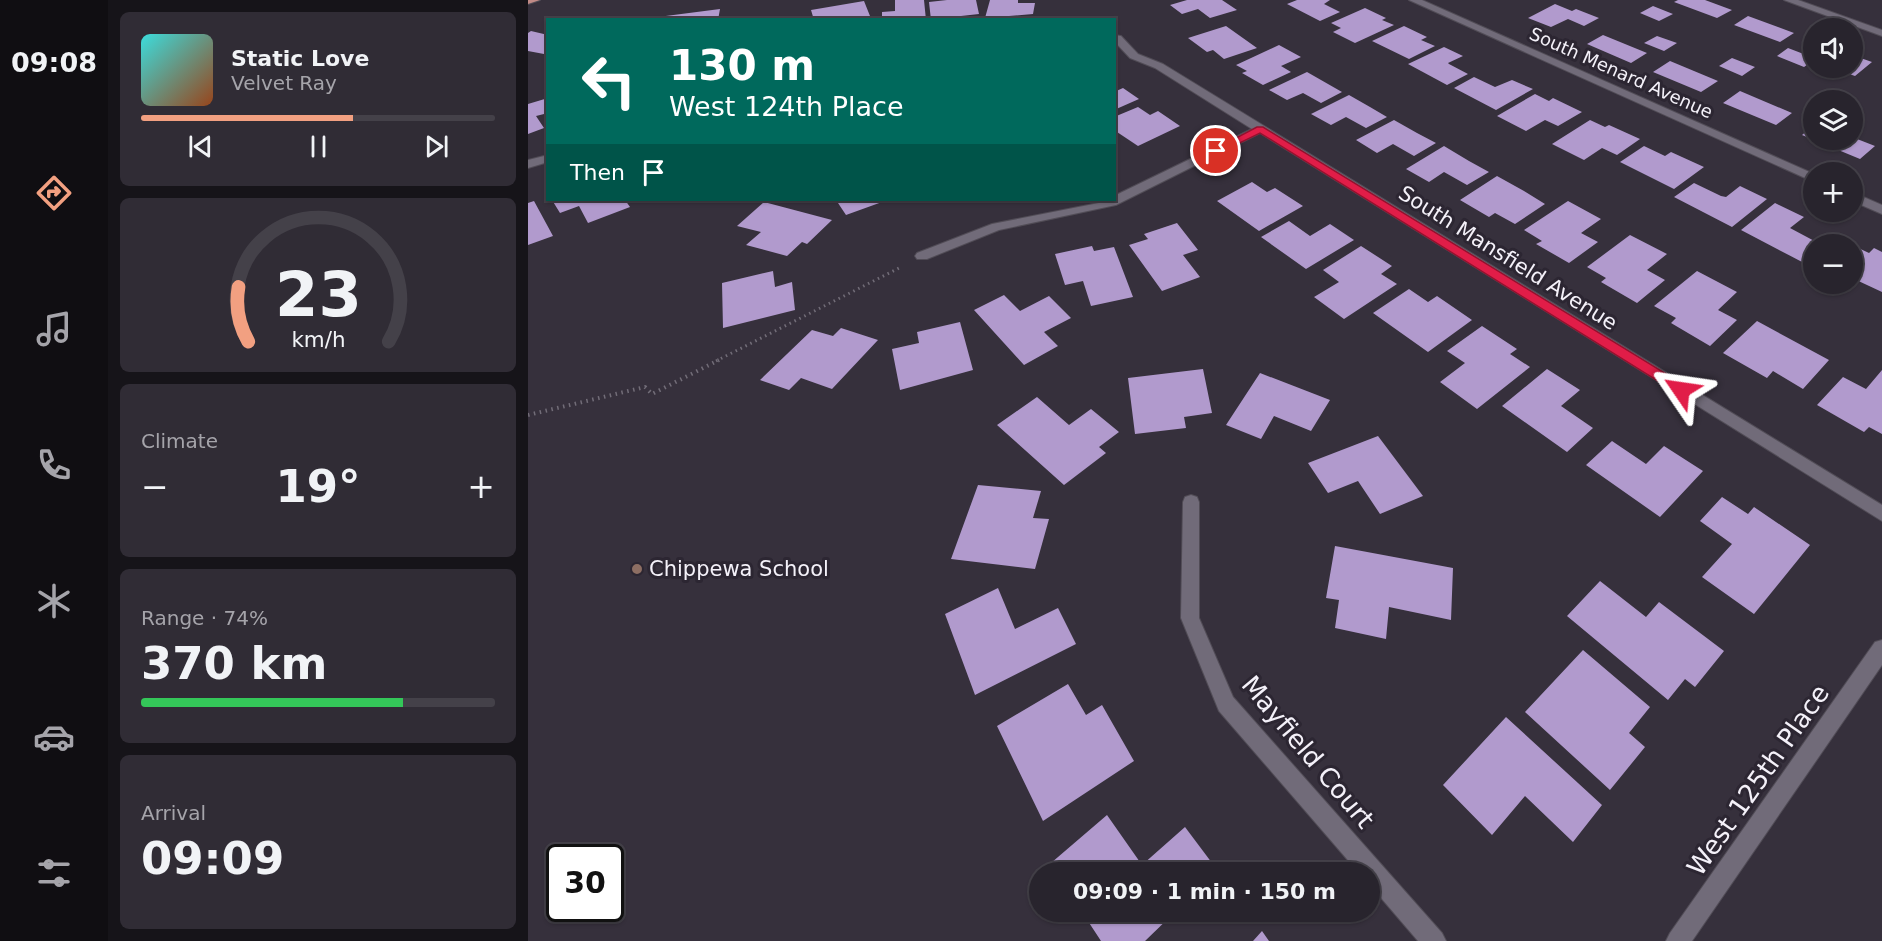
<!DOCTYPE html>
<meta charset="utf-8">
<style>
:root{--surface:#28242d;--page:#302c35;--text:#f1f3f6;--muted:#a5a4aa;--line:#444149;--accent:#f2a081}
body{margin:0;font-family:"DejaVu Sans",sans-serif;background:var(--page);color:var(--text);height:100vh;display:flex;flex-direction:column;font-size:22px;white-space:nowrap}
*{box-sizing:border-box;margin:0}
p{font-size:20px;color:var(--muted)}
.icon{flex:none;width:33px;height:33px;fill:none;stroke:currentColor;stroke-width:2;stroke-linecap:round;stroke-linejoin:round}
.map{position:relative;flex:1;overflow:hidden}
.drawer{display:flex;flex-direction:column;gap:12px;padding:12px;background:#161419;width:420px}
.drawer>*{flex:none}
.banner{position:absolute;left:18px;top:18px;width:570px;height:183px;border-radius:0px;box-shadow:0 2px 4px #0004,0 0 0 2px var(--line);background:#00695c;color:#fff;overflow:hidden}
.tools{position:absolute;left:1275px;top:18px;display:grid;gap:12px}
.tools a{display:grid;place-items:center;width:60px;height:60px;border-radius:50%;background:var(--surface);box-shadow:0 2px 4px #0004,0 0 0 2px var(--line);font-size:30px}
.speed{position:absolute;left:18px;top:844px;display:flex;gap:12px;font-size:30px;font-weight:700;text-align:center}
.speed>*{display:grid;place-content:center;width:78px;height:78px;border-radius:50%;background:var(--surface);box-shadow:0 2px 4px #0004,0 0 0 2px var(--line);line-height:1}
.speed .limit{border:3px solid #111;border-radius:9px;background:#fff;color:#111}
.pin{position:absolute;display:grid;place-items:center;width:51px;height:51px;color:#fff;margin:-26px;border:3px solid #fff;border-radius:50%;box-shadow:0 2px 6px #0007}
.me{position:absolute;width:66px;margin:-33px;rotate:302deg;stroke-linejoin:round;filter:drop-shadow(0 0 4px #0008)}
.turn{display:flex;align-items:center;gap:21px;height:126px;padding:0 24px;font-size:27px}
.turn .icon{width:78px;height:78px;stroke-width:2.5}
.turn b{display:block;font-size:42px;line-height:51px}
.then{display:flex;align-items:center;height:57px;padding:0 24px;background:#0003;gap:12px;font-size:22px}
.big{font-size:45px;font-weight:700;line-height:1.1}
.drawer .tile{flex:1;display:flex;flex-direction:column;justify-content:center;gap:9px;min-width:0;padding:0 21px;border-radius:9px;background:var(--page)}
.drawer .dial{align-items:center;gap:0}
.dial svg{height:156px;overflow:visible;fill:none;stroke:var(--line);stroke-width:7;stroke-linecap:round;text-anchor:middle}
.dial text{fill:var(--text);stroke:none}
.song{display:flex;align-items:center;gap:18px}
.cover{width:72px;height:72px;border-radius:9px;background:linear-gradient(135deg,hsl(180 70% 55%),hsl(20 70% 35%))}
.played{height:6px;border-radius:3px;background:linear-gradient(90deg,var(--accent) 60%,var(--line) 60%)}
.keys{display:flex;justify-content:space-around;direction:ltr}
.heat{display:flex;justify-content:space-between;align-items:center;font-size:33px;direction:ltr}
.charge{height:9px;border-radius:4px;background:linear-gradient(90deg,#34c759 74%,var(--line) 0)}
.trip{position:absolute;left:501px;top:862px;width:351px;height:60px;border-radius:30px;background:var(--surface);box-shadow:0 2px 4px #0004,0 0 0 2px var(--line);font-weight:700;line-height:60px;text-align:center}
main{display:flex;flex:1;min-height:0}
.menu{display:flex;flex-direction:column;width:108px;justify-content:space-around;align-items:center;background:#100e12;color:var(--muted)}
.menu .icon{width:42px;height:42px}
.menu .current{color:var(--accent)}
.menu b{font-size:27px;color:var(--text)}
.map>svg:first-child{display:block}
.building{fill:#b19acd}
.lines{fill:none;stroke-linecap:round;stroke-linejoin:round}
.minor-casing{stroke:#514c56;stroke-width:2}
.primary-casing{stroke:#514c56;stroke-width:2}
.path-far1{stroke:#726d78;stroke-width:3;stroke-dasharray:1.5 4;stroke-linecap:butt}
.path{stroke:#726d78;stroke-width:4;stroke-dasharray:1.5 4.5;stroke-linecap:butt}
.minor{fill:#716b79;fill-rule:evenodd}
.primary{fill:#c18a86;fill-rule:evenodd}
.route{fill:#e11d48;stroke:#92132f;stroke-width:1.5}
.education-dot{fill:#8d6e63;stroke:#2c2632;stroke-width:2}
.labels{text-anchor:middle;stroke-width:6;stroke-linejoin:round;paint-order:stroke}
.far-street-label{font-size:18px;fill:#f4f1f9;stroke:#2c2632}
.street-label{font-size:21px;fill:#f4f1f9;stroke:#2c2632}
.poi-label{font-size:21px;fill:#f4f1f9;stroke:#2c2632;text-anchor:start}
.near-street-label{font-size:26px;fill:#f4f1f9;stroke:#2c2632}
</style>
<main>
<nav class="menu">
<b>09:08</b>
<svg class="icon current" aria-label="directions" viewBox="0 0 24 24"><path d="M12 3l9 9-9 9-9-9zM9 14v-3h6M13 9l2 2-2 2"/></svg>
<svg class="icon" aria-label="music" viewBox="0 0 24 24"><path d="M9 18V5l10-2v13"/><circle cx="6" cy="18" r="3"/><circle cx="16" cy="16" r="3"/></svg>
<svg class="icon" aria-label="phone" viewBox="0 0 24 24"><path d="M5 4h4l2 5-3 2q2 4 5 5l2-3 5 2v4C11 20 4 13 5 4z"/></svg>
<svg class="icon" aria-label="climate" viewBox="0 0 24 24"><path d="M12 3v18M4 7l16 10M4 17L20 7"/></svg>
<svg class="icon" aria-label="car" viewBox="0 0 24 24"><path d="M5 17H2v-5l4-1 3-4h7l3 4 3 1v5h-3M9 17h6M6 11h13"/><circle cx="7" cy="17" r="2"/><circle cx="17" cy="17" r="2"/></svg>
<svg class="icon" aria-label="filters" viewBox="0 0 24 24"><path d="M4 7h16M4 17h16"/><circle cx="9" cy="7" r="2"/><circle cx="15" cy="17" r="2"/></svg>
</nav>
<section class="drawer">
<div class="tile">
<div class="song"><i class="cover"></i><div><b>Static Love</b><p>Velvet Ray</p></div></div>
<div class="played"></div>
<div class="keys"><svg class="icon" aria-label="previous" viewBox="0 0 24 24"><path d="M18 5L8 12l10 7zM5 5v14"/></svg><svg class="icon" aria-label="pause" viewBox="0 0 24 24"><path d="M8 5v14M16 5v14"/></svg><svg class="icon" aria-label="next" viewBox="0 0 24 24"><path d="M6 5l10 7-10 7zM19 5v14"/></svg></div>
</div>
<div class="tile dial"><svg viewBox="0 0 100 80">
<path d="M14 69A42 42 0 1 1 86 69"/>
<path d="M14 69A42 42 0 0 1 9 41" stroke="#f2a081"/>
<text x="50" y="56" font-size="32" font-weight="700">23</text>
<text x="50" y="72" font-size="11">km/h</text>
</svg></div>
<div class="tile"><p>Climate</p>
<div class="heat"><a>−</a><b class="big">19°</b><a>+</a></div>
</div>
<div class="tile"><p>Range · 74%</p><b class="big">370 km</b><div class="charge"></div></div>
<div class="tile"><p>Arrival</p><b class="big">09:09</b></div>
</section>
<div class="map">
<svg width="1354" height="941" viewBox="0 0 1354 941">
<rect width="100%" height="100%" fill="#36303c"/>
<!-- building -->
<path class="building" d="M367,0H396L398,20H354V12L367,11Z
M419,0H448L451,14L433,16V20H403L401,2Z
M462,0H490V3H507L505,14L457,18Z
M659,0H694L709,10L682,18L670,9L654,14L642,5Z
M769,0H802L796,4L812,12L792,21L759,4Z
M1150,0H1177L1204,10L1189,18L1146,2Z
M336,1L342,16L323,20H286L283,10Z
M1027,4L1044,11L1048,9L1071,18L1056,26L1040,19L1023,27L1000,18Z
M1125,6L1145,14L1131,21L1112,13Z
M837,8L858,18L854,20L866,25L827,43L805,32L813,28L803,23Z
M192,9L190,20H129L130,17Z
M1220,16L1266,33L1252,42L1206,25Z
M698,26L729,48L696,59L685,50L679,52L660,38Z
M876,26L899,37L893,40L907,46L881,59L844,41Z
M3,31L20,35V52L16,54L0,51V33Z
M1075,35L1119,53L1103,63L1059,44Z
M1129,36L1149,43L1136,51L1116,43Z
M751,45L773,57L753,66L763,72L735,85L714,73L719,71L708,65Z
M916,47L935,56L920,63L921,64L940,74L919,85L880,64Z
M1260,48L1286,58V60L1276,67L1249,56Z
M1324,55L1344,62L1327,76L1304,68H1324Z
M1204,58L1227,67L1214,76L1191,66Z
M1142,61L1190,81L1173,92L1125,72Z
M779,72L814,92L793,103L775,93L759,100L741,90Z
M946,77L967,87L984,80L1005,89L968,110L926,88Z
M595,88L611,99L586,110V92Z
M1212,91L1264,113L1248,125L1195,103Z
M1007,94L1021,101L1025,98L1054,112L1030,126L1017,120L998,131L969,116Z
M821,95L842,107L859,117L838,128L818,117L803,125L783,114Z
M20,98V113L8,116L16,128L0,134V104Z
M610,107L622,115L630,111L652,126L610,146L586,130V117Z
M866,120L889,133L908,143L886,156L865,144L849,153L828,140Z
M1062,120L1077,127L1081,125L1112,139L1089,155L1074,148L1056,160L1024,144Z
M1286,125V140H1324V137L1347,146L1332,159L1274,135Z
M916,146L941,161L961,172L939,185L916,172L901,182L878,169Z
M1116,146L1137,156L1143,152L1176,167L1146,189L1092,162Z
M969,176L996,191L1017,204L987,224L967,213L961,217L932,200Z
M724,182L739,192L747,188L775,206L731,231L689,201Z
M1166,183L1193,196L1198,197L1212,186L1239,199L1204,227L1146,197Z
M24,200H97L102,207L60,223L51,206L32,213Z
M308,200H352L354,202L318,215Z
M6,201L25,236L0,245V203Z
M1040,201L1073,219L1053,233L1070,242L1041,263L1008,244L1014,241L996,230Z
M236,202L304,220L279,244L274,242L259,256L218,245L233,232L209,226Z
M1247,203L1276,217L1262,228L1292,244H1286V255L1276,263L1213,230Z
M761,221L782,236L802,224L826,240L778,269L733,237Z
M649,223L670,250L655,255L672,277L634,291L601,245L620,239L616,234Z
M1102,235L1139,254L1119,270L1137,280L1109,303L1073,282L1078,278L1059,267Z
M1324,245L1341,253L1346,248L1354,252V292L1324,278Z
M564,246L566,251L586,247L605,297L563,306L555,281L537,285L527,254Z
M833,246L864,266L853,274L869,284L816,319L786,297L811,282L795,270Z
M245,271L247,287L264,282L267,310L195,328L194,283Z
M1169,271L1209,292L1190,310L1209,320L1182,346L1143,323L1148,318L1126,306Z
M881,289L900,302L909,296L944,320L900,352L845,313Z
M476,295L492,311L521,296L543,318L516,332L530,346L496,365L446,310Z
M1229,321L1301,360L1275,389L1245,371L1239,378L1195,353Z
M432,322L445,370L372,390L364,349L391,343L389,332Z
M954,326L989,349L982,354L1002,367L949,409L912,382L937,363L919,351Z
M313,328L350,340L304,389L273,378L261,390L232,380L284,330L305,336Z
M675,369L684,413L656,417L658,428L607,434L600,378Z
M1019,369L1052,390L1033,406L1065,428L1039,452L974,406Z
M1354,370V434L1341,427L1336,432L1289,405L1315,377L1338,389Z
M732,373L802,400L783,431L746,416L733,439L698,425Z
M509,397L541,425L563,409L591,432L571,447L578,453L536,485L469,425Z
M850,436L895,496L852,514L830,481L800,493L780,463Z
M1084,441L1118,464L1136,446L1175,471L1132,517L1058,465Z
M450,485L513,491L505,518L521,519L507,569L423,559Z
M1194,497L1220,514L1226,507L1282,545L1226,614L1174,577L1204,544L1172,521Z
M807,546L925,568L923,620L861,607L858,639L807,628L811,600L798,598Z
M1072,581L1118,617L1131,602L1196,651L1167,687L1157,679L1140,700L1039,616Z
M470,588L487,629L530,608L548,644L447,695L417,614Z
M1055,650L1122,707L1101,733L1117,747L1082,790L997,712Z
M540,684L558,715L574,705L606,761L515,821L469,726Z
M978,717L1074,805L1045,842L997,796L964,835L915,785Z
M579,815L614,865L657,827L690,871L688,873H529L523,863Z
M554,912H647L617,941H573Z
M734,931L741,941H725Z"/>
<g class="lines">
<!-- minor casing -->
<g class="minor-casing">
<path id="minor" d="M881,0H894L1286,174V182Z
M1256,0H1270L1354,30V36Z
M586,35L593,36L610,54L635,64L1354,505V521L732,133L588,205L471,230L399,259H389L387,256L389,253L464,224L586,200V196L724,129L627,68L602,58L586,41Z
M20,155V162L0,168V160Z
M1324,192L1354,205V214L1324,201Z
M663,495L669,497L671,502V618L705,697L914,933L918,941H890L842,885V873H831L691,711L653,618L655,502L657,497Z
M1354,640V665L1164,941H1138L1142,933L1347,642Z"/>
</g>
<!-- primary casing -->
<g class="primary-casing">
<path id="primary" d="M0,0H12L0,4Z"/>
</g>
<!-- path-far1 -->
<path class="path-far1" d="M188,361L373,267"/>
<!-- path -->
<path class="path" d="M0,415L117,387L124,394L191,360"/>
<!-- minor -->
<use href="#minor" class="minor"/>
<!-- primary -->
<use href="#primary" class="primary"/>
</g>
<!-- route -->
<path class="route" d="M729,127H735L1158,386L1160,390L1158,393H1149L732,133L691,153L683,151Z"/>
<!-- markers -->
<circle class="education-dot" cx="109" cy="569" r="6"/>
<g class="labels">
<!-- far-street labels -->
<g class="far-street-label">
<text transform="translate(1093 73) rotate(24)" y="6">South Menard Avenue</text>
</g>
<!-- street labels -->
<g class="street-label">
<text transform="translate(980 258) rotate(32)" y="7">South Mansfield Avenue</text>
</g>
<!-- poi labels -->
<g class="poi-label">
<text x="121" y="576">Chippewa School</text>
</g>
<!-- near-street labels -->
<g class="near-street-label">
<text transform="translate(780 752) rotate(50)" y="9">Mayfield Court</text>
<text transform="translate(1230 780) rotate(-55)" y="9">West 125th Place</text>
</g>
</g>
</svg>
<div class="tools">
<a><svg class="icon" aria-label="sound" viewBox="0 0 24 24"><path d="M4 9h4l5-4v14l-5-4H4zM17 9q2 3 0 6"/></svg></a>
<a><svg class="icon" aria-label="layers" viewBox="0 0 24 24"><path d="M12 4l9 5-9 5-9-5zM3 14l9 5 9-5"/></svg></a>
<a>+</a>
<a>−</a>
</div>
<div class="speed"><div class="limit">30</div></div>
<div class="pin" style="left:688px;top:151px;background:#d93025"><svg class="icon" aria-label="arrive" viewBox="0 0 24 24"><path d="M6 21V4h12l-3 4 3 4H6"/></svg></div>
<svg class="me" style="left:1153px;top:390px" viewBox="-20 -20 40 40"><path d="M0-17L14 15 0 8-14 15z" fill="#e11d48" stroke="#fff" stroke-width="4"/></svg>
<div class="trip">09:09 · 1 min · 150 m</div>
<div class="banner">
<div class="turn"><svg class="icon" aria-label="left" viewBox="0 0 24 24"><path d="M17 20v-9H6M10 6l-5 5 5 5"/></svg><div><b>130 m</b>West 124th Place</div></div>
<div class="then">Then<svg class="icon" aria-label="arrive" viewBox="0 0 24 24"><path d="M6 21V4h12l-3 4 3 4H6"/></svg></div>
</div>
</div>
</main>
